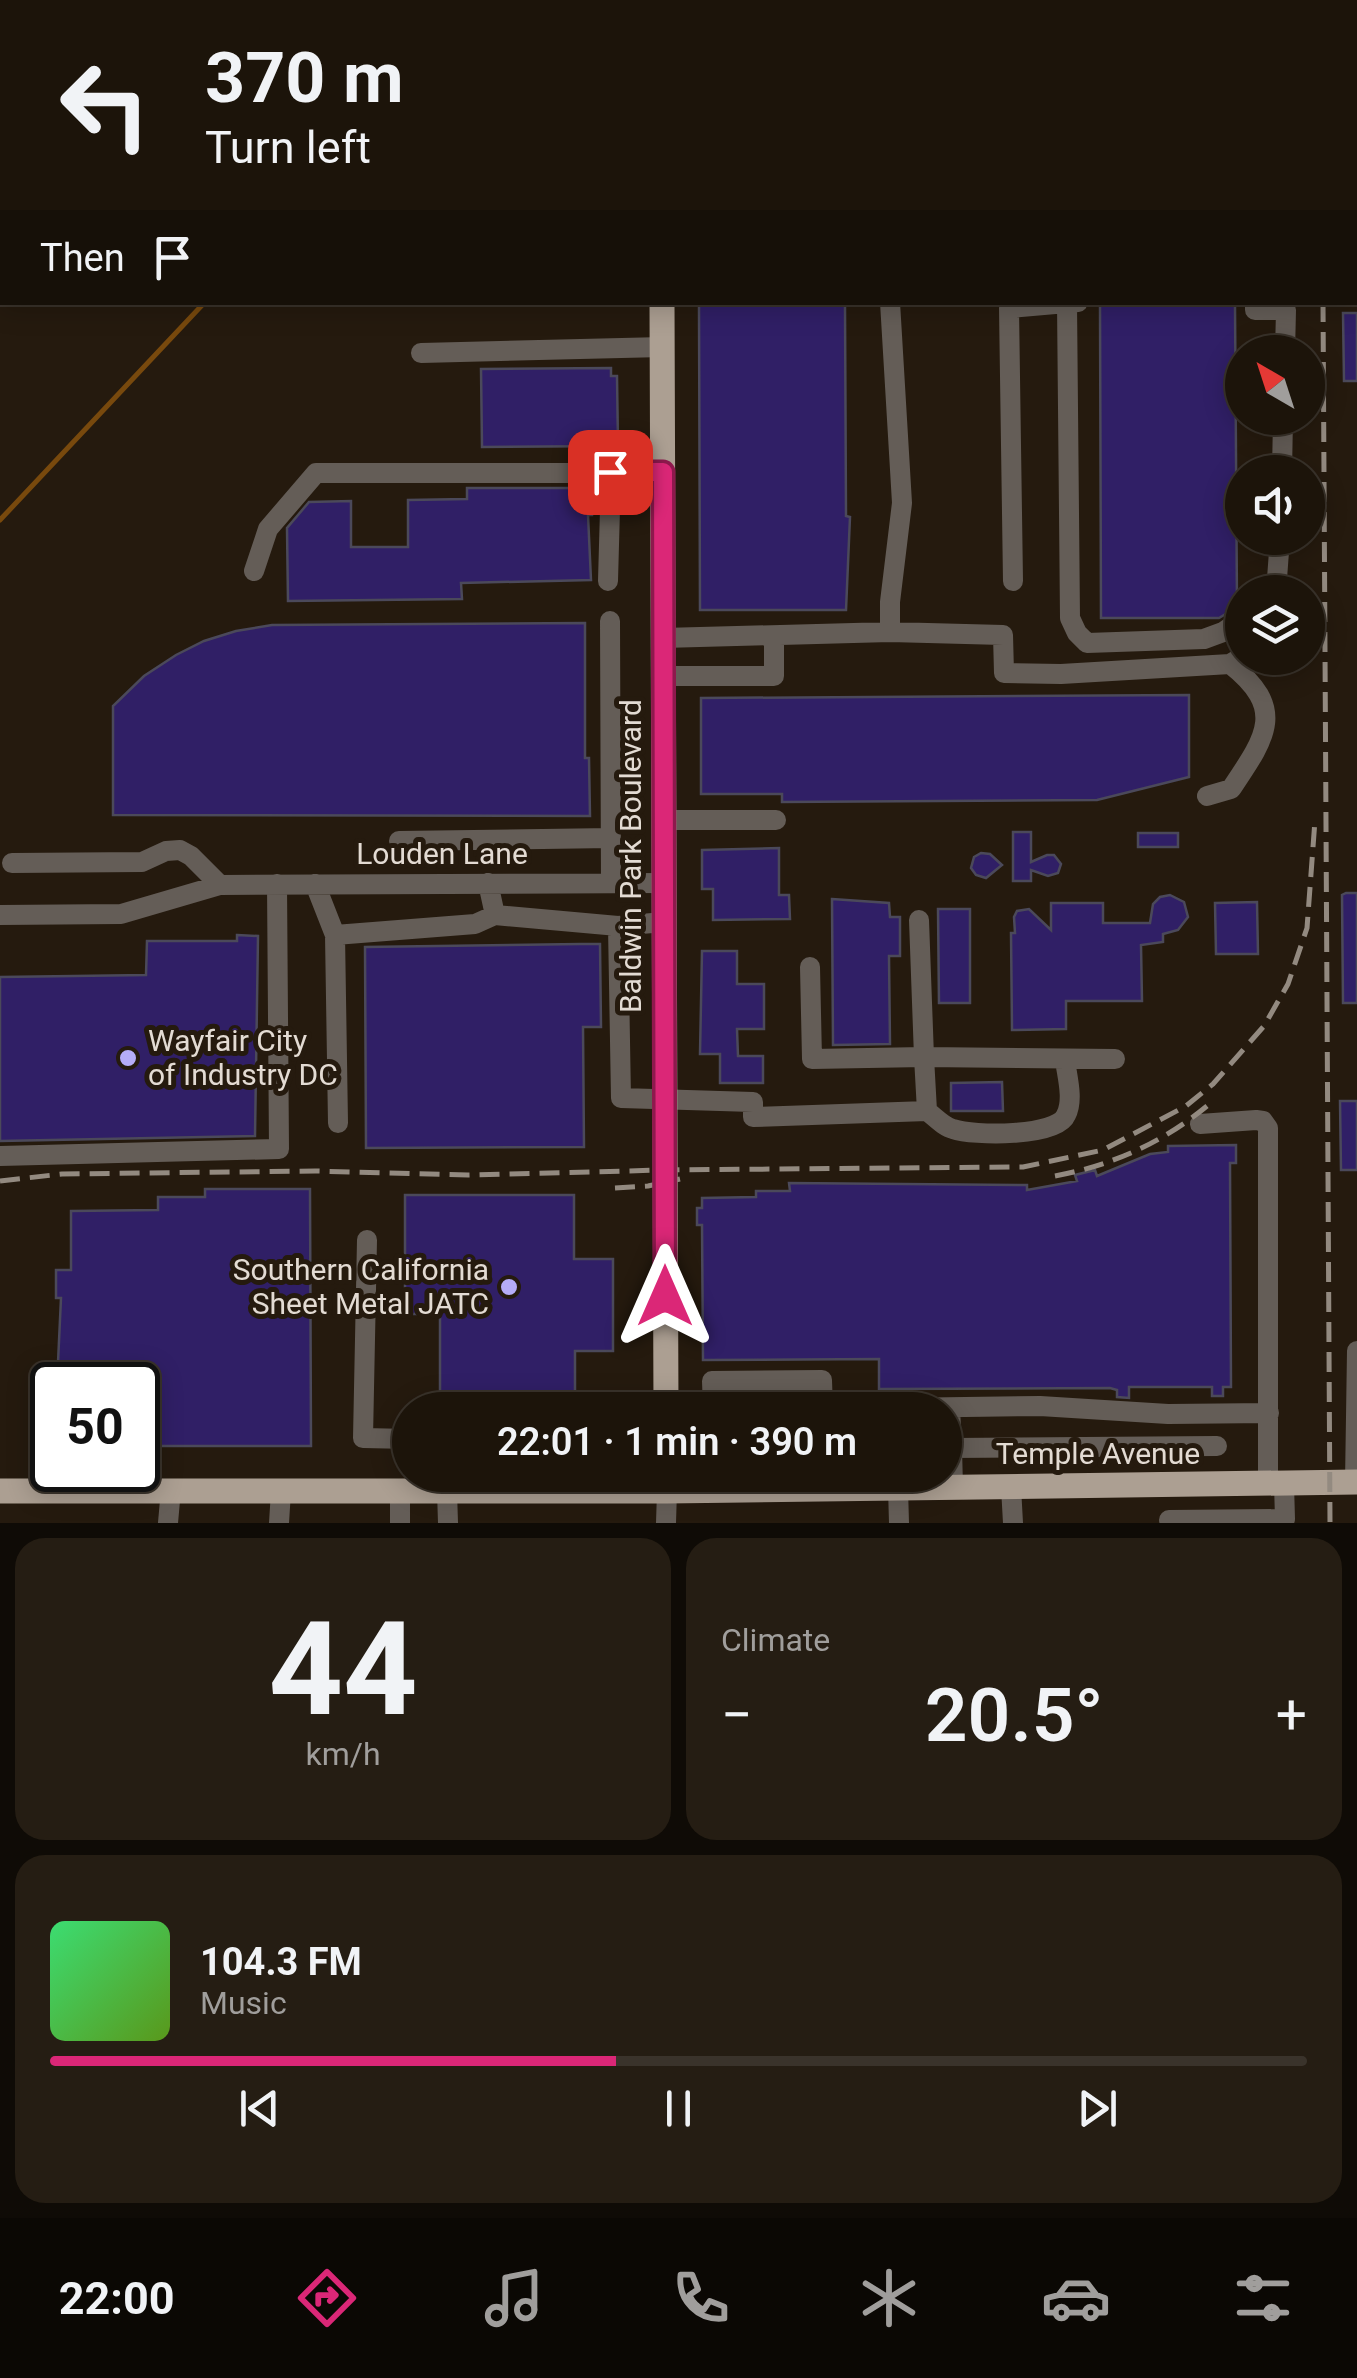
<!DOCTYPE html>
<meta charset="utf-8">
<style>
:root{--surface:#1c140a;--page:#251d13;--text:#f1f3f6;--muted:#a09e9c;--line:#3a332b;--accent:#db2777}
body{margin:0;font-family:Roboto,sans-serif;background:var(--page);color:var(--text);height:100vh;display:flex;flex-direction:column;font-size:38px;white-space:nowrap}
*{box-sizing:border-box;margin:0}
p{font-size:32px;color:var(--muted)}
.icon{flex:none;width:55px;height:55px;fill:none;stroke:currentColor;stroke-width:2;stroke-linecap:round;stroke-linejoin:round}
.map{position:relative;height:1523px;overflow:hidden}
.drawer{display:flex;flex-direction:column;gap:15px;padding:15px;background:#0f0b06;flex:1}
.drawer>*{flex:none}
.hud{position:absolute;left:0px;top:0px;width:1358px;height:305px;box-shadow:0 5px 25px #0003,0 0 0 2px var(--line);background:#1c140a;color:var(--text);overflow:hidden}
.needle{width:65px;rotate:321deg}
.fabs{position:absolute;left:1225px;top:335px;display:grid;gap:20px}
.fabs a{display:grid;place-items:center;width:100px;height:100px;border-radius:50%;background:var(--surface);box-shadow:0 5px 25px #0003,0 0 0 2px var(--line);font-size:50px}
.speed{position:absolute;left:30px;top:1362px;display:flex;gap:20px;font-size:50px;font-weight:700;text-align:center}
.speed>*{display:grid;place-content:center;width:130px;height:130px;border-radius:50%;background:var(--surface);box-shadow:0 5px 25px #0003,0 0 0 2px var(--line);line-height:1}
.speed .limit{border:5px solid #111;border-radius:15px;background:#fff;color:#111}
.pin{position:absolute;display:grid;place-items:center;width:85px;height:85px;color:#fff;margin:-42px;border-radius:20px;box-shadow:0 5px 15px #0006}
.me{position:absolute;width:110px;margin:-55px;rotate:0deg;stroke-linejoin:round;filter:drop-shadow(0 0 8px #0008)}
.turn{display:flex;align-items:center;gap:35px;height:210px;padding:0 40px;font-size:45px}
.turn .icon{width:130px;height:130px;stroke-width:2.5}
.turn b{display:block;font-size:70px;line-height:85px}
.then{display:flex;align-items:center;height:95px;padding:0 40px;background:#0003;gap:20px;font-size:38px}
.big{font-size:75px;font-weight:600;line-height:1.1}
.drawer .tile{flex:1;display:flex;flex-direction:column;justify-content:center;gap:15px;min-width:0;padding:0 35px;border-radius:30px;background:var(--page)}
.drawer .dial{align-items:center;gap:0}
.dial b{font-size:130px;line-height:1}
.song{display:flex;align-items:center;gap:30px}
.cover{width:120px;height:120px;border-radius:15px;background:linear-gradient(135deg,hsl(140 70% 55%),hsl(90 70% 35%))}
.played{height:10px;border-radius:5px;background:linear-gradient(90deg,var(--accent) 45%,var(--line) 45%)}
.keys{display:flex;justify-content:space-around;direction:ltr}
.heat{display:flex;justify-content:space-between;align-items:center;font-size:55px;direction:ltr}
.drawer .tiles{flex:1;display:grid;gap:15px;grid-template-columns:1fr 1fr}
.tile:last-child{grid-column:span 2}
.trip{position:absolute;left:392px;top:1392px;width:570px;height:100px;border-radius:50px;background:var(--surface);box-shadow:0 5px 25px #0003,0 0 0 2px var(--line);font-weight:600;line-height:100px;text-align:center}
.dock{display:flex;height:160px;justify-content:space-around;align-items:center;background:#0b0804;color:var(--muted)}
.dock .icon{width:70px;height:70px}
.dock .selected{color:var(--accent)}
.dock b{font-size:45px;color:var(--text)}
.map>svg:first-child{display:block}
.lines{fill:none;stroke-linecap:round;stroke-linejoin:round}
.stream{stroke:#78490d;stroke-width:5}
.building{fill:#301f66;stroke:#4b495a;stroke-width:2.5}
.minor{stroke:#645d57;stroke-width:20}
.major{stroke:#ac9f92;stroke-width:25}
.rail{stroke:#938a80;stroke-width:5;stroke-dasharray:20 10;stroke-linecap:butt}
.route-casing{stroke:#8e194d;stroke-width:25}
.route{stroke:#db2777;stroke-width:18}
.poi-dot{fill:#b5acf8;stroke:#251a0e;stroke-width:4}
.labels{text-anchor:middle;stroke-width:10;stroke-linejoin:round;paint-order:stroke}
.street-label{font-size:30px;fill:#e3dbd3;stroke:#251a0e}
.poi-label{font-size:30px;fill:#e3dbd3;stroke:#251a0e;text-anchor:start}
</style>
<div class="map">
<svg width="1357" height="1523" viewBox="0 0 1357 1523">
<rect width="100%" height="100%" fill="#251a0e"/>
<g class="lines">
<!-- stream -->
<path class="stream" d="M487,2L489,0
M0,520L205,302"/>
</g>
<!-- building -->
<path class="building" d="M1100,304H1235L1237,607L1219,618H1101Z
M699,305H845L846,516L850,517L846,610H700Z
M1343,313H1357V381H1344Z
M611,368V376H617L618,446L482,447L481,369Z
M467,488H588V499H592V515H588L591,580L461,583L462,599L288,601L287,528L309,502L351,501V547H408V500L467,499Z
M585,623V758H589L590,816L113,815V706L144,676L176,655L204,641L236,631L272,625Z
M1189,695V777L1097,800L782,802V794H701V698Z
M1013,832H1031V862L1047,855H1054L1061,864L1058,873L1048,876L1031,870V881H1013Z
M1138,833H1178V847H1138Z
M779,848V895H789L790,919L713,920V889H702V850Z
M981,853L990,854L1002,865L986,878L976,875L971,868L974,857Z
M1346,893H1357V1003H1343L1342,895Z
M1170,895L1184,902L1188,917L1178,930L1163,934V942L1141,945L1142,1001H1066V1029L1012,1030L1011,933H1015L1014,917L1017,911L1029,909L1051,930V903H1103V923H1150L1153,904L1160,897Z
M832,899L889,903L890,917H900V956H889L890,1044L833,1045Z
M1257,902L1258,954H1216L1215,903Z
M938,909H970V1003H939Z
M237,935L258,936L255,1136L0,1141V977L146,975L147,941H237Z
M581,944H600L601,1027H583L584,1147L366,1148L365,947Z
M702,951H737V984H764V1029H737L738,1056H763V1083H720V1054H700Z
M1002,1082L1003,1111H951V1083Z
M1340,1101H1357V1170H1341Z
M1236,1145V1163H1230L1231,1387H1223V1396H1212V1387H1129V1398L1117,1397V1390L1110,1388L879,1389V1359L703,1360L702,1225H697V1208H702V1198L756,1197V1191H790L789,1183L1027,1185V1190L1077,1181L1075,1175L1095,1170L1097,1176L1150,1154L1168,1152V1146Z
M205,1189H310L311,1446H138V1385L57,1384L61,1298H56V1270H71V1211L158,1210V1197H205Z
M405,1195H574V1259H613V1351H575V1399H440V1314H405Z"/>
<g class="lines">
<!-- minor -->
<path class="minor" d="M751,0V2
M228,2V0
M859,2V0
M1171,2V0
M0,193H2
M0,221H2
M1255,302V310H1286L1285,352
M1067,303L1070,618L1077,633L1087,643L1204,639L1223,632L1242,619
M421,353L663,347
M1282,472L1283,418
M254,571L268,529L316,473H663
M608,581L611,473
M1013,581L1009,308L1078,302
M1276,592L1280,538
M610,621L611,883
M890,632L1003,635L1004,673L1061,674L1230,664L1242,657
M663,638L890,632V602L902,503L890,302
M664,676H774V638
M1207,796L1231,789C1266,737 1287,709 1230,664
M664,820H776
M399,841L611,838
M12,863L142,862L166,851L180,850L191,856L220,885
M488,883L495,915L618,926L621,1098L753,1102V1117L927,1111L924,1057L812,1059L810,967
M315,884L335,935
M0,915L121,914L220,885L664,883
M919,920L924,1057L1115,1059
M618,926L664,922
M927,1111C935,1117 944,1127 953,1129C973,1136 1057,1137 1066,1115C1074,1100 1067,1076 1065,1060
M338,1123L335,935L475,924L495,915
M1200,1124L1256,1120L1263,1121L1268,1128V1484
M0,1156L279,1149L277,884
M367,1240L363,1438L410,1439
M950,1408L952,1448L1217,1446
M823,1409L1040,1406L1168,1414L1269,1413
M713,1410L712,1381L822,1380L823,1410
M945,1449L952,1448L953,1487
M1355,1482L1357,1351
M1011,1487L1013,1523
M898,1488L899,1523
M447,1491L448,1523
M1169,1520L1285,1519L1284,1484
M168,1523L171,1489
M279,1523L281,1491
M400,1523V1490
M666,1523L667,1491"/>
<!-- major -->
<path class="major" d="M656,0V2
M1355,253H1357
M662,302L666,1410
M0,1491H667L1357,1482"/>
<!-- rail -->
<path class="rail" d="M1320,0V2
M1323,302L1330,1523
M1055,1176C1113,1165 1162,1143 1207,1106
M0,1181L62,1174L315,1171L468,1175L664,1170L1023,1167L1103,1150L1186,1106L1213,1084L1264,1026L1288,984L1307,928L1315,820
M615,1188L648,1186L680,1179"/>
</g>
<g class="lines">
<!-- route casing -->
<g class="route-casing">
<path id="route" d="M610,472H663L665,1296"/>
</g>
<!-- route -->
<use href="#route" class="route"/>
</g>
<!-- markers -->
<g class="poi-dot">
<circle cx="128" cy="1058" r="10"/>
<circle cx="509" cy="1287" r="10"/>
</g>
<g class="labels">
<!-- street labels -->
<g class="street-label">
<text x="442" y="864">Louden Lane</text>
<text transform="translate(631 856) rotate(-90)" y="10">Baldwin Park Boulevard</text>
<text x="1098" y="1464">Temple Avenue</text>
</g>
<!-- poi labels -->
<g class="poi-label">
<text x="148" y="1051">Wayfair City<tspan x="148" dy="34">of Industry DC</tspan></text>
<text x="489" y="1280" text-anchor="end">Southern California<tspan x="489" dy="34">Sheet Metal JATC</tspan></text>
</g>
</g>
</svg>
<div class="fabs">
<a><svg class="needle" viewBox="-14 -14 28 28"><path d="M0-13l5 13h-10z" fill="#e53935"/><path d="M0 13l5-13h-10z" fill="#a09e9c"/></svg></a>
<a><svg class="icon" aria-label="sound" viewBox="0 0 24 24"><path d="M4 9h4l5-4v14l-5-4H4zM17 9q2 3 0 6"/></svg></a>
<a><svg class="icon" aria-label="layers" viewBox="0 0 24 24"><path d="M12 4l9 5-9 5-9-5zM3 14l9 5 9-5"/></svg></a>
</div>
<div class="speed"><div class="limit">50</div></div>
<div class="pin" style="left:610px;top:472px;background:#d93025"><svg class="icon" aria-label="arrive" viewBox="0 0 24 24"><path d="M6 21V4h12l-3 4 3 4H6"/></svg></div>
<svg class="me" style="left:665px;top:1296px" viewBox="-20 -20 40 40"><path d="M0-17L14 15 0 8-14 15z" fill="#db2777" stroke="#fff" stroke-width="4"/></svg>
<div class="trip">22:01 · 1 min · 390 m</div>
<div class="hud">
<div class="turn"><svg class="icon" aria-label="left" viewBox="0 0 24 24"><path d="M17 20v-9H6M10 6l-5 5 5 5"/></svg><div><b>370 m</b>Turn left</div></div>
<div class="then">Then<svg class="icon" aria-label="arrive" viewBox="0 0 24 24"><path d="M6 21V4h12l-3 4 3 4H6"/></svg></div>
</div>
</div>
<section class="drawer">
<div class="tiles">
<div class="tile dial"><b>44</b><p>km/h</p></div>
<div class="tile"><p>Climate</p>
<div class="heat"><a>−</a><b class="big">20.5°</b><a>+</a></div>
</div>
<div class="tile">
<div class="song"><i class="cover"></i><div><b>104.3 FM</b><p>Music</p></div></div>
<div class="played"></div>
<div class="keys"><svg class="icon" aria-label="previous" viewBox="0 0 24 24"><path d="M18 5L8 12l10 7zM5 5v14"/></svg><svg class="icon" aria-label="pause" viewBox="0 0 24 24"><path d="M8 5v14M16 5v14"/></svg><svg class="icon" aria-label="next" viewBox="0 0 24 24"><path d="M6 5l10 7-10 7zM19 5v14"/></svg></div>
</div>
</div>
</section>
<nav class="dock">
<b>22:00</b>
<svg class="icon selected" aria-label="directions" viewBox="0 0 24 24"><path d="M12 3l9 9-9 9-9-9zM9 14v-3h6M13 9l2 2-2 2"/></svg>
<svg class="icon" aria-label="music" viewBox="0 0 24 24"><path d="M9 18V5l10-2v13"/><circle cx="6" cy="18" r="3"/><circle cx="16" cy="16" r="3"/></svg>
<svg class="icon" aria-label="phone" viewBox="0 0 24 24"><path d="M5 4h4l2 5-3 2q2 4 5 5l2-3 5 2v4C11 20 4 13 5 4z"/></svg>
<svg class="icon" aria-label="climate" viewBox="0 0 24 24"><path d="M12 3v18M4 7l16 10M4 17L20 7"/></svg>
<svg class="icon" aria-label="car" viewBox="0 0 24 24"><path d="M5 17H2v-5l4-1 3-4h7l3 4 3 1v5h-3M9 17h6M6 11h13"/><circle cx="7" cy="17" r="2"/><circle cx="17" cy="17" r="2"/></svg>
<svg class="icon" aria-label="filters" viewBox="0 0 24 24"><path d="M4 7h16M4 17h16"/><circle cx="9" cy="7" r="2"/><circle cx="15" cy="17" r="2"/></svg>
</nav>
